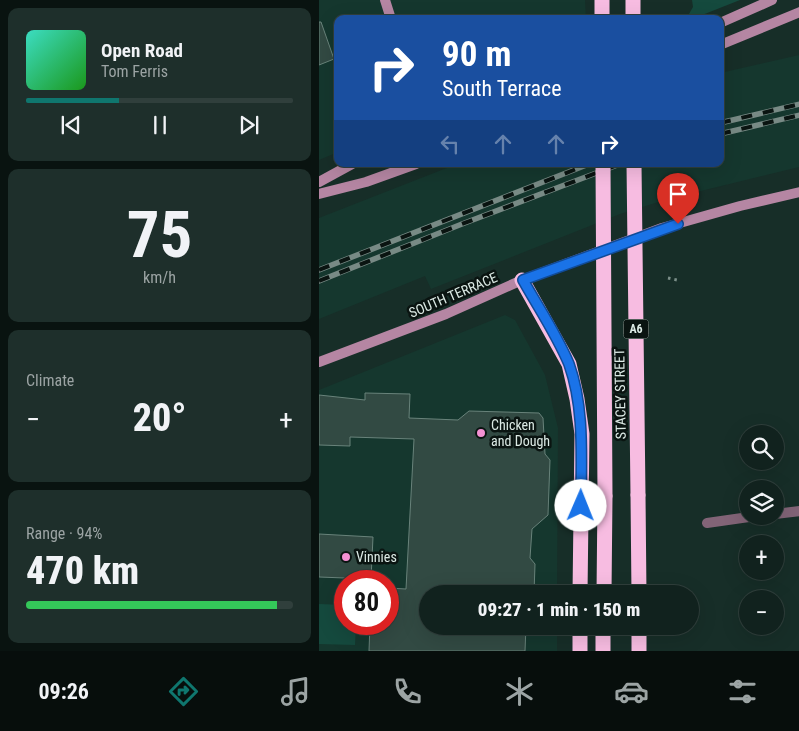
<!DOCTYPE html>
<meta charset="utf-8">
<style>
:root{--surface:#11221e;--page:#1e2f2b;--text:#f1f3f6;--muted:#9ca4a4;--line:#303f3c;--accent:#0f766e}
body{margin:0;font-family:"Roboto Condensed",sans-serif;background:var(--page);color:var(--text);height:100vh;display:flex;flex-direction:column;font-size:19px;white-space:nowrap}
*{box-sizing:border-box;margin:0}
p{font-size:16px;color:var(--muted)}
.icon{flex:none;width:28px;height:28px;fill:none;stroke:currentColor;stroke-width:2;stroke-linecap:round;stroke-linejoin:round}
.map{position:relative;flex:1;overflow:hidden}
.sheet{display:flex;flex-direction:column;gap:8px;padding:8px;background:#091310;width:319px}
.sheet>*{flex:none}
.top-card{position:absolute;left:15px;top:15px;width:390px;height:152px;border-radius:10px;box-shadow:0 5px 20px #0002,0 0 0 1px var(--line);background:#1a4fa0;color:#fff;overflow:hidden}
.buttons{position:absolute;left:420px;top:425px;display:grid;gap:10px}
.buttons a{display:grid;place-items:center;width:45px;height:45px;border-radius:50%;background:var(--surface);box-shadow:0 5px 20px #0002,0 0 0 1px var(--line);font-size:25px}
.speed{position:absolute;left:15px;top:570px;display:flex;gap:10px;font-size:25px;font-weight:700;text-align:center}
.speed>*{display:grid;place-content:center;width:65px;height:65px;border-radius:50%;background:var(--surface);box-shadow:0 5px 20px #0002,0 0 0 1px var(--line);line-height:1}
.speed .limit{border:8px solid #d22;background:#fff;color:#111}
.pin{position:absolute;display:grid;place-items:center;width:42px;height:42px;color:#fff;margin:-51px -21px;border-radius:50% 50% 50% 0;rotate:-45deg;box-shadow:0 0 5px #0007}
.pin .icon{rotate:45deg}
.me{position:absolute;width:55px;margin:-28px;rotate:1deg;stroke-linejoin:round;filter:drop-shadow(0 0 4px #0008)}
.turn{display:flex;align-items:center;gap:18px;height:105px;padding:0 25px;font-size:22px}
.turn .icon{width:65px;height:65px;stroke-width:2.5}
.turn b{display:block;font-size:35px;line-height:42px}
.lanes{display:flex;align-items:center;height:48px;padding:0 25px;background:#0003;justify-content:center;gap:25px;direction:ltr}
.lanes .off{opacity:.35}
.big{font-size:38px;font-weight:800;line-height:1.1}
.sheet .tile{flex:1;display:flex;flex-direction:column;justify-content:center;gap:8px;min-width:0;padding:0 18px;border-radius:10px;background:var(--page)}
.sheet .dial{align-items:center;gap:0}
.dial b{font-size:65px;line-height:1}
.song{display:flex;align-items:center;gap:15px}
.cover{width:60px;height:60px;border-radius:8px;background:linear-gradient(135deg,hsl(170 70% 55%),hsl(120 70% 35%))}
.played{height:5px;border-radius:2px;background:linear-gradient(90deg,var(--accent) 35%,var(--line) 35%)}
.keys{display:flex;justify-content:space-around;direction:ltr}
.heat{display:flex;justify-content:space-between;align-items:center;font-size:28px;direction:ltr}
.charge{height:8px;border-radius:4px;background:linear-gradient(90deg,#34c759 94%,var(--line) 0)}
.trip{position:absolute;left:100px;top:585px;width:280px;height:50px;border-radius:25px;background:var(--surface);box-shadow:0 5px 20px #0002,0 0 0 1px var(--line);font-weight:800;line-height:50px;text-align:center}
.tab-bar{display:flex;height:80px;justify-content:space-around;align-items:center;background:#070e0c;color:var(--muted)}
.tab-bar .icon{width:35px;height:35px}
.tab-bar .current{color:var(--accent)}
.tab-bar b{font-size:22px;color:var(--text)}
main{display:flex;flex:1;min-height:0}
.map>svg:first-child{display:block}
.built{fill:#15372e;fill-rule:evenodd}
.green{fill:#154a3e}
.building{fill:#324a43;stroke:#69837b}
.lines{fill:none;stroke-linecap:round;stroke-linejoin:round}
.path{stroke:#7c8f89;stroke-width:3;stroke-dasharray:2.5 4;stroke-linecap:butt}
.street{stroke:#826477;stroke-width:10}
.secondary{stroke:#b586a3;stroke-width:10}
.highway{stroke:#f7bce1;stroke-width:15}
.rail-casing{stroke:#788a85;stroke-width:5.5}
.rail{stroke:#0a1411;stroke-width:4;stroke-dasharray:11;stroke-linecap:butt}
.highway-bridge{stroke:#f7bce1;stroke-width:15}
.route-casing{stroke:#114b97;stroke-width:12}
.route{stroke:#1a73e8;stroke-width:9}
.poi-dot{fill:#f491d3;stroke:#0a1411;stroke-width:2}
.labels{text-anchor:middle;stroke-width:5;stroke-linejoin:round;paint-order:stroke}
.shield{fill:#0a1411;stroke:#9daaa5;stroke-width:1}
.shield-label{font-size:12px;font-weight:bold;fill:#dceae5}
.street-label{font-size:14px;fill:#dceae5;stroke:#0a1411}
.poi-label{font-size:14px;fill:#dceae5;stroke:#0a1411;text-anchor:start}
</style>
<main>
<section class="sheet">
<div class="tile">
<div class="song"><i class="cover"></i><div><b>Open Road</b><p>Tom Ferris</p></div></div>
<div class="played"></div>
<div class="keys"><svg class="icon" aria-label="previous" viewBox="0 0 24 24"><path d="M18 5L8 12l10 7zM5 5v14"/></svg><svg class="icon" aria-label="pause" viewBox="0 0 24 24"><path d="M8 5v14M16 5v14"/></svg><svg class="icon" aria-label="next" viewBox="0 0 24 24"><path d="M6 5l10 7-10 7zM19 5v14"/></svg></div>
</div>
<div class="tile dial"><b>75</b><p>km/h</p></div>
<div class="tile"><p>Climate</p>
<div class="heat"><a>−</a><b class="big">20°</b><a>+</a></div>
</div>
<div class="tile"><p>Range · 94%</p><b class="big">470 km</b><div class="charge"></div></div>
</section>
<div class="map">
<svg width="481" height="651" viewBox="0 0 481 651">
<rect width="100%" height="100%" fill="#172e28"/>
<!-- built -->
<path class="built" d="M0,0H266L267,19H19V152L0,160Z
M480,55V167L349,199L301,214L112,289L106,276L0,319V218L138,164H401V73Z
M186,315L196,320L226,375L239,428L238,594H109V626H238V651H0V390ZM26,581H69V624H26Z"/>
<!-- green -->
<path class="green" d="M373,0H421L373,19H367L374,7Z
M0,604L26,605V624H37L36,645L0,644Z"/>
<!-- building -->
<path class="building" d="M0,22H2L15,59L0,65Z
M46,393L91,394L90,418L139,420L150,411L220,413L224,418L226,454L231,460L229,515L213,529L211,558L216,564L215,594H109V626H207L206,651H50L51,624H69V588L87,589L95,439L31,437V446L0,445V395L46,400Z
M0,534L54,537L52,579L0,577Z"/>
<g class="lines">
<!-- path -->
<path class="path" d="M349,278L358,280"/>
<!-- street -->
<path class="street" d="M456,514L481,511
M388,523L437,516"/>
<!-- secondary -->
<path class="secondary" d="M66,0L72,19
M401,23L453,0
M401,45L481,12
M0,182L33,164
M0,194L47,182L97,164
M0,362L127,314L203,280L343,228L421,206L481,192"/>
<!-- highway -->
<path class="highway" d="M283,19V0
M314,19V0
M203,280L250,364L258,399L263,434L261,594
M319,495L320,594
M285,594L286,496
M320,626V651
M261,651V626
M284,651V626"/>
<!-- rail casing -->
<g class="rail-casing">
<path id="rail" d="M401,123L481,104
M401,134L481,115
M0,270L270,164
M0,281L143,224L301,164"/>
</g>
<!-- rail -->
<use href="#rail" class="rail"/>
<!-- highway-bridge -->
<path class="highway-bridge" d="M284,164L286,496
M315,164L319,495"/>
</g>
<g class="lines">
<!-- route casing -->
<g class="route-casing">
<path id="route" d="M262,506C262,459 266,409 250,364C238,335 219,307 204,280L359,224"/>
</g>
<!-- route -->
<use href="#route" class="route"/>
</g>
<!-- markers -->
<g class="poi-dot">
<circle cx="162" cy="433" r="5"/>
<circle cx="27" cy="557" r="5"/>
</g>
<g class="labels">
<!-- shield labels -->
<rect class="shield" x="304.5" y="319.5" width="25" height="19" rx="4"/>
<g class="shield-label">
<text x="317" y="333">A6</text>
</g>
<!-- street labels -->
<g class="street-label">
<text transform="translate(134 295) rotate(-23)" y="5">SOUTH TERRACE</text>
<text transform="translate(301 394) rotate(-91)" y="5">STACEY STREET</text>
</g>
<!-- poi labels -->
<g class="poi-label">
<text x="172" y="430">Chicken<tspan x="172" dy="16">and Dough</tspan></text>
<text x="37" y="562">Vinnies</text>
</g>
</g>
</svg>
<div class="buttons">
<a><svg class="icon" aria-label="search" viewBox="0 0 24 24"><circle cx="10" cy="10" r="6"/><path d="M15 15l6 6"/></svg></a>
<a><svg class="icon" aria-label="layers" viewBox="0 0 24 24"><path d="M12 4l9 5-9 5-9-5zM3 14l9 5 9-5"/></svg></a>
<a>+</a>
<a>−</a>
</div>
<div class="speed"><div class="limit">80</div></div>
<div class="pin" style="left:359px;top:224px;background:#d93025"><svg class="icon" aria-label="arrive" viewBox="0 0 24 24"><path d="M6 21V4h12l-3 4 3 4H6"/></svg></div>
<svg class="me" style="left:262px;top:506px" viewBox="-20 -20 40 40"><circle r="19" fill="#fff"/><path d="M0-13L10 11 0 6-10 11z" fill="#1a73e8"/></svg>
<div class="trip">09:27 · 1 min · 150 m</div>
<div class="top-card">
<div class="turn"><svg class="icon" aria-label="right" viewBox="0 0 24 24"><path d="M7 20v-9h11M14 6l5 5-5 5"/></svg><div><b>90 m</b>South Terrace</div></div>
<div class="lanes"><svg class="icon off" aria-label="left" viewBox="0 0 24 24"><path d="M17 20v-9H6M10 6l-5 5 5 5"/></svg><svg class="icon off" aria-label="ahead" viewBox="0 0 24 24"><path d="M12 20V5M6 11l6-6 6 6"/></svg><svg class="icon off" aria-label="ahead" viewBox="0 0 24 24"><path d="M12 20V5M6 11l6-6 6 6"/></svg><svg class="icon" aria-label="right" viewBox="0 0 24 24"><path d="M7 20v-9h11M14 6l5 5-5 5"/></svg></div>
</div>
</div>
</main>
<nav class="tab-bar">
<b>09:26</b>
<svg class="icon current" aria-label="directions" viewBox="0 0 24 24"><path d="M12 3l9 9-9 9-9-9zM9 14v-3h6M13 9l2 2-2 2"/></svg>
<svg class="icon" aria-label="music" viewBox="0 0 24 24"><path d="M9 18V5l10-2v13"/><circle cx="6" cy="18" r="3"/><circle cx="16" cy="16" r="3"/></svg>
<svg class="icon" aria-label="phone" viewBox="0 0 24 24"><path d="M5 4h4l2 5-3 2q2 4 5 5l2-3 5 2v4C11 20 4 13 5 4z"/></svg>
<svg class="icon" aria-label="climate" viewBox="0 0 24 24"><path d="M12 3v18M4 7l16 10M4 17L20 7"/></svg>
<svg class="icon" aria-label="car" viewBox="0 0 24 24"><path d="M5 17H2v-5l4-1 3-4h7l3 4 3 1v5h-3M9 17h6M6 11h13"/><circle cx="7" cy="17" r="2"/><circle cx="17" cy="17" r="2"/></svg>
<svg class="icon" aria-label="filters" viewBox="0 0 24 24"><path d="M4 7h16M4 17h16"/><circle cx="9" cy="7" r="2"/><circle cx="15" cy="17" r="2"/></svg>
</nav>
